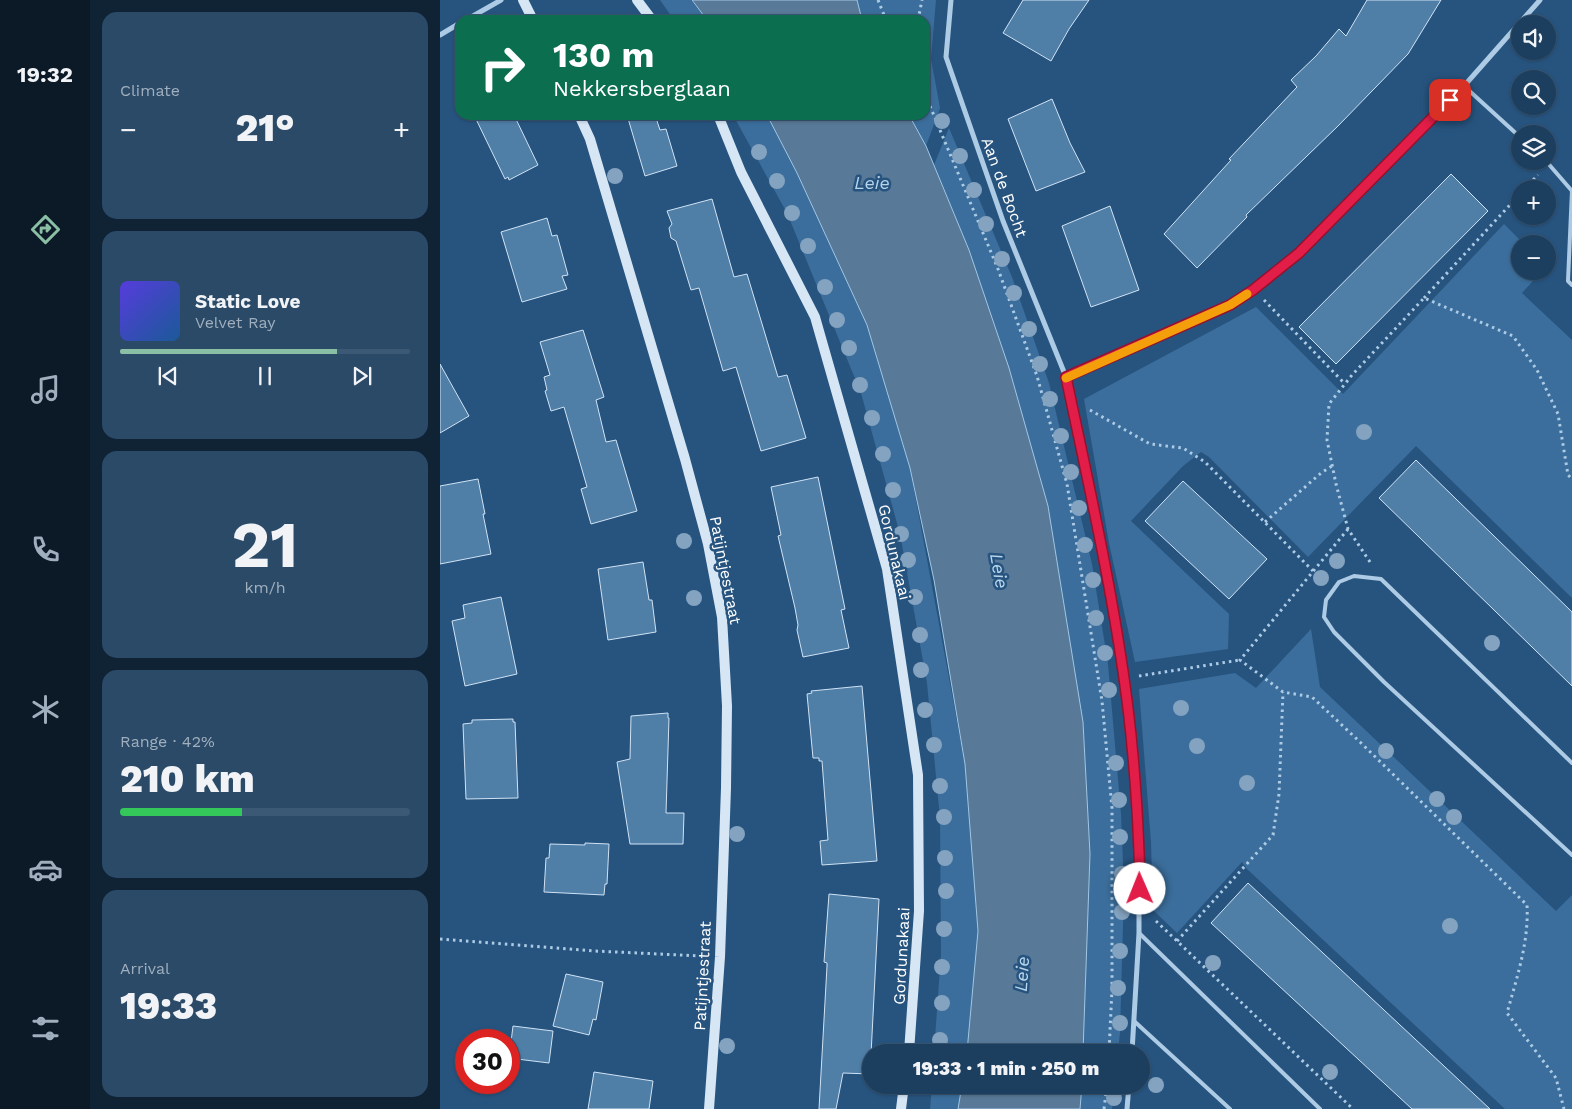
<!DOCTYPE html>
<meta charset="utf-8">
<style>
:root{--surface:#1d3f5f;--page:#2a4a68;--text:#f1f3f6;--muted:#a0afbd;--line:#3b5874;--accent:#8abfa5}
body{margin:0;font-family:"Work Sans",sans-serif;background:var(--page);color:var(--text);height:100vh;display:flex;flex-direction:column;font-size:19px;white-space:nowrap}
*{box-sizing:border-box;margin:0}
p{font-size:16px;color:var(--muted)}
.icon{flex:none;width:28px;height:28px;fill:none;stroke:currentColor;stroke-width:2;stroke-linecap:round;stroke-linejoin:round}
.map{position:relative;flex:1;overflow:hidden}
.side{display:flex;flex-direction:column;gap:12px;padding:12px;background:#102334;width:350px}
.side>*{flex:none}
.guide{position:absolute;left:15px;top:15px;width:475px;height:105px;border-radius:15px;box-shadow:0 1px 4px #0004,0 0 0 1px var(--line);background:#0b6e4f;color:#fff;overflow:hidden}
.controls{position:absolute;left:1071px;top:15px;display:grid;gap:10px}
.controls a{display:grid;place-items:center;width:45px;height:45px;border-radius:50%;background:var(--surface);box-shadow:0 1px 4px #0004,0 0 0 1px var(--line);font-size:25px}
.speed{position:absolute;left:15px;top:1029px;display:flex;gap:10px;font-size:25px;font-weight:700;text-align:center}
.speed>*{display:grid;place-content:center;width:65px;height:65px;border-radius:50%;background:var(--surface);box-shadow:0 1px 4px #0004,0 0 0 1px var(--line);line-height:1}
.speed .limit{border:8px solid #d22;background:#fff;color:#111}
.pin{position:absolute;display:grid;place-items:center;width:42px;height:42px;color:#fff;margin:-21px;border-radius:10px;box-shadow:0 2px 8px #0006}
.me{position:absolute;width:55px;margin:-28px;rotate:359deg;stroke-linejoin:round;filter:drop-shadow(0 0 4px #0008)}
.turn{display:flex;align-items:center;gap:18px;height:105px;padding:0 15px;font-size:22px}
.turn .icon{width:65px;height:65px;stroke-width:2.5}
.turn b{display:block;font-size:35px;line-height:42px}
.big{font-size:38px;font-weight:800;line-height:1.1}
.side .tile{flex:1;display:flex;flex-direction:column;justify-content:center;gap:8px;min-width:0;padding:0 18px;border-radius:15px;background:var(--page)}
.side .dial{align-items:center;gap:0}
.dial b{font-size:65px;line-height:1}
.song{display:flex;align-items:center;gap:15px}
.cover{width:60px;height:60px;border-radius:8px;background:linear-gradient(135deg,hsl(250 70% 55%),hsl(210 70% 35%))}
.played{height:5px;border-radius:2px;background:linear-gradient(90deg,var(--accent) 75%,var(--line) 75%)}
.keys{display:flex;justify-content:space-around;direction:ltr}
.heat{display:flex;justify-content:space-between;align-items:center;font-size:28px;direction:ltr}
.charge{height:8px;border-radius:4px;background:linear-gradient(90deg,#34c759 42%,var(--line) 0)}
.trip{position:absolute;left:422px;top:1044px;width:288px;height:50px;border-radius:25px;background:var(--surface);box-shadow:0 1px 4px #0004,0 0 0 1px var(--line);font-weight:800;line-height:50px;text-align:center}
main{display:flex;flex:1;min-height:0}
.dock{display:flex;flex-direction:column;width:90px;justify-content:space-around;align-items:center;background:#0c1926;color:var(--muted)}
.dock .icon{width:35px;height:35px}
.dock .active{color:var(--accent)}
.dock b{font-size:22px;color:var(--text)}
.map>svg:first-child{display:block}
.green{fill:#3b6e9c}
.water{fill:#587997;stroke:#a2c7e6}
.building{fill:#4f7ea7;stroke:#d0e3f5}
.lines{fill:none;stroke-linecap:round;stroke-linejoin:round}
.path{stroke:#adcbe5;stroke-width:3;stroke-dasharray:2.5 4;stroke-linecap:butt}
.lane{stroke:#adcbe5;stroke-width:4}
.street{stroke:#adcbe5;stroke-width:5}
.secondary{stroke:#d6e6f5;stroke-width:10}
.tree{fill:#84a3c0}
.route-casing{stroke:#92132f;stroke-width:12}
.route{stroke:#e11d48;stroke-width:9}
.slow{stroke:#f59e0b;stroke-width:9}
.labels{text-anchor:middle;stroke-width:5;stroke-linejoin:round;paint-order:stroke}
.street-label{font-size:16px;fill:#fff;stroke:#27547f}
.water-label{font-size:18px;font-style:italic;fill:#b8d5ed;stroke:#27547f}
</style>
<main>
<nav class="dock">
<b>19:32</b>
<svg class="icon active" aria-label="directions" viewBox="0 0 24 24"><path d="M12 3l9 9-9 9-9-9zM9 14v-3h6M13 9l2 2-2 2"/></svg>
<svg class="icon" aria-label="music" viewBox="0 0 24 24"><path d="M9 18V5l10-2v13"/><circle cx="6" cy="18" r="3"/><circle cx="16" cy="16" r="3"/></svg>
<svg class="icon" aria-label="phone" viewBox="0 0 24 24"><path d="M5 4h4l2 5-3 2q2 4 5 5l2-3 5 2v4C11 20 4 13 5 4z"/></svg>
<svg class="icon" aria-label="climate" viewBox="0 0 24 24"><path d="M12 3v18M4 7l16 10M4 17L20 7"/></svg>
<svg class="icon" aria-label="car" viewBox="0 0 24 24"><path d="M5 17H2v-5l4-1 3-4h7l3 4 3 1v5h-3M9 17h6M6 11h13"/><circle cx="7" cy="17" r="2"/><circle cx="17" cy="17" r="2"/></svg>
<svg class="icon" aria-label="filters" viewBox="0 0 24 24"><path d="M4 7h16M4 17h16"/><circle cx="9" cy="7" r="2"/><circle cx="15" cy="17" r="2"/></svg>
</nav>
<section class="side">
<div class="tile"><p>Climate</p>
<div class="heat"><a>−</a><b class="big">21°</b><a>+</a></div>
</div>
<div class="tile">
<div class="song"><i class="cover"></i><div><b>Static Love</b><p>Velvet Ray</p></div></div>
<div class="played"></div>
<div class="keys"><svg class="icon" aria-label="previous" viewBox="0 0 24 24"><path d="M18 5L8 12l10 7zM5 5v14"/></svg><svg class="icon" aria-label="pause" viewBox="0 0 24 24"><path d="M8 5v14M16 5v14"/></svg><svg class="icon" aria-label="next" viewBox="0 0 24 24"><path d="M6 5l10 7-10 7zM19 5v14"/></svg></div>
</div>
<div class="tile dial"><b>21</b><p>km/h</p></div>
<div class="tile"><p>Range · 42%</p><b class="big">210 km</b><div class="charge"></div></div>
<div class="tile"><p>Arrival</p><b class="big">19:33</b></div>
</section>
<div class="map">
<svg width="1132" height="1109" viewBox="0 0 1132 1109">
<rect width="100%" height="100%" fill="#27547f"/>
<!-- green -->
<path class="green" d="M220,0H251L267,20H234Z
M417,0H496L491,59L500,108L486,146L469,115H485V20H422Z
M293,115H327L357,173L427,325L470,468L525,764L538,931L527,1052H494L501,954L500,818L487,683L460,534L421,393L347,213Z
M509,128L572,277L609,383L652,564L668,664L681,814L684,889L680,1033L678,1052H643L650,854L643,723L608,506L529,250L494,165Z
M1064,224L1084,244H1080V271H1102L1082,293L1132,340V598L976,446L868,557L769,457L761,452L743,466L691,521L789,614L788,649L695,662L669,543L644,399L816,307L903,394Z
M871,629L880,687L1116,911L1132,895V1109H1065L807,869L802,862L737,933L713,910L711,842L699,689L795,673L816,688Z
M492,1085H522L518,1109H490Z
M642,1085H675L672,1109H640Z"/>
<!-- water -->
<path class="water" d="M252,0H417L422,20H267Z
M327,115H469L486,146L529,250L569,368L608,506L643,722L650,854L643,1052H527L538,931L525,764L494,580L470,468L427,325L357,173Z
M522,1085H642L640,1109H518Z"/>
<!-- building -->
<path class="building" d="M583,0H649L629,29L611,61L563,33Z
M927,0H1001L968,54L898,126L806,215L807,217L757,268L724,234L791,160L789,159L857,87L851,80L876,56L899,29L906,36Z
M612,99L630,143L645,172L596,191L568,119Z
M34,115H74L98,165L69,180L68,177L65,179Z
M187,115H215L220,130L226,129L237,166L205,176Z
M1011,174L1048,211L896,364L859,327Z
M272,199L294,277L307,274L338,377L347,375L366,438L321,451L296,367L283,371L259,288L251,290L236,241L231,238L229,228L232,224L227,211Z
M670,206L699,290L651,307L622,226Z
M107,218L112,236L117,235L128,275L122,276L127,289L82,302L61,232Z
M143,330L164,397L156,400L166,442L176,440L197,511L151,524L141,489L147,487L124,407L111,411L105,391L107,390L104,377L110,375L100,342Z
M0,364L29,416L0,433Z
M976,460L1132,612V686L939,498Z
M378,477L405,609L401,610L409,648L363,657L357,630L358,625L355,608L338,536L341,535L331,487Z
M38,479L45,514H43L51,554L0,564V486Z
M743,481L827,559L789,599L705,521Z
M203,562L209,600H212L216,632L168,640L158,569Z
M61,597L77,674L25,686L12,621L25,618L23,605Z
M422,686L437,861L382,865L380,841L388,840L382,761H379V758H373L367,694L372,693L371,691Z
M228,713V718H229L226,813H244L243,844H190L177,762L190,759L191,716Z
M73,719V722H75L78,798L26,799L23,724L32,723V720Z
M145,843L169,844L167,884H165L164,895L104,892L106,858H109L110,844L145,845Z
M808,883L1050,1109H972L771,923Z
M389,894L439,899L430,1074L403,1073L396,1109H379L387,966V963L384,962Z
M126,974L163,982L156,1020L153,1019L149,1035L113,1026Z
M73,1026L113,1031L109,1063L69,1058Z
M154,1072L213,1081L209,1109H148Z"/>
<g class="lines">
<!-- path -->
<path class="path" d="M438,0L446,20
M478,20L482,0
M485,94L558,269L597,376L627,484L662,701L672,808V989L669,1052
M1084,189L1098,175
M984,298L1080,194
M824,300L905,384
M650,410L710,444L743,448L765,462L873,571
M825,522L881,473L892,466
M908,529L800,660L843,692L872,697L920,742L1087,905C1089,942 1077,977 1067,1013L1116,1078L1124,1109
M930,562L908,529L896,484L887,440L889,404L912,375L984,298L1073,336L1097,370L1118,414L1128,475L1132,479
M699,676L800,660
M716,921L913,1109
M0,939L155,951L261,956
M737,941L833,835L839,794L843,692
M664,1109L667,1085"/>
<!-- lane -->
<path class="lane" d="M1024,86L1080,137
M1106,161L1132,191
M1132,190L1128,281L1132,285
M1132,763L941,579L914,576L899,582L886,600L884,617L894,632L944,682L1132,855
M699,933L880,1109
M694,1021L790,1109"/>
<!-- street -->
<path class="street" d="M511,0L506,57L563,221L626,377L661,542L688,708L699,841V933L692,1052
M26,20L61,0
M0,35L20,23
M626,377L790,305C819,286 846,265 870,241L1024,86L1100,0
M687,1109L689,1085"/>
<!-- secondary -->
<path class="secondary" d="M83,0L93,20
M197,0L212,20
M139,115L150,139L245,459L268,544L282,617L287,706L286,788L280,957L269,1109
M278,115L301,172L375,317L447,569L478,775L479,911L469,1052
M461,1109L464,1085"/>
</g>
<!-- trees -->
<g class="tree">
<circle cx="502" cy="121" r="8"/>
<circle cx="319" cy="152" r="8"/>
<circle cx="520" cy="156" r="8"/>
<circle cx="175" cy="176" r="8"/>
<circle cx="337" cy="181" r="8"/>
<circle cx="534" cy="190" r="8"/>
<circle cx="352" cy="213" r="8"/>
<circle cx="546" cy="224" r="8"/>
<circle cx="368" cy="246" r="8"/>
<circle cx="562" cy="259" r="8"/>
<circle cx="385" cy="287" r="8"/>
<circle cx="574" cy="293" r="8"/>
<circle cx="397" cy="320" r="8"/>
<circle cx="589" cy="329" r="8"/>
<circle cx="409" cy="348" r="8"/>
<circle cx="600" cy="364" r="8"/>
<circle cx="420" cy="385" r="8"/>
<circle cx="610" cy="399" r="8"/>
<circle cx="432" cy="418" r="8"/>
<circle cx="924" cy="432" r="8"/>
<circle cx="621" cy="436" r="8"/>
<circle cx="443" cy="454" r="8"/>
<circle cx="631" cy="472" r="8"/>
<circle cx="453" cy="490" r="8"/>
<circle cx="639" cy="508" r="8"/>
<circle cx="461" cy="534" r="8"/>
<circle cx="244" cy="541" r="8"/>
<circle cx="645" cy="545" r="8"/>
<circle cx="468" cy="560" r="8"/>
<circle cx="897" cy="561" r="8"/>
<circle cx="881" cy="578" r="8"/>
<circle cx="653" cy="580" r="8"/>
<circle cx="475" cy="597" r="8"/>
<circle cx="254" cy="598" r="8"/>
<circle cx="656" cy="618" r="8"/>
<circle cx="480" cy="635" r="8"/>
<circle cx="1052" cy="643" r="8"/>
<circle cx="665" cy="653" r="8"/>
<circle cx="481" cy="670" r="8"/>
<circle cx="669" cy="690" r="8"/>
<circle cx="741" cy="708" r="8"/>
<circle cx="485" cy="710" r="8"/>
<circle cx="494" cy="745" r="8"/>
<circle cx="757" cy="746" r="8"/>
<circle cx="946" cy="751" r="8"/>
<circle cx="676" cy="763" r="8"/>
<circle cx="807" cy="783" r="8"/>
<circle cx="500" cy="786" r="8"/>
<circle cx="997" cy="799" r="8"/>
<circle cx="679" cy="800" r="8"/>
<circle cx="504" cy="817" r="8"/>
<circle cx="1014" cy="817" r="8"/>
<circle cx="297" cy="834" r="8"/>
<circle cx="680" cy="837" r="8"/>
<circle cx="505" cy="858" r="8"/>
<circle cx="682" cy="874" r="8"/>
<circle cx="506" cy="891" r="8"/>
<circle cx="682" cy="912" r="8"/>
<circle cx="1010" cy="926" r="8"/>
<circle cx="504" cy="929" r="8"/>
<circle cx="680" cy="951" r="8"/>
<circle cx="773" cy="963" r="8"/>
<circle cx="502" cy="967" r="8"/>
<circle cx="678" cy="988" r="8"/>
<circle cx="502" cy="1003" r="8"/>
<circle cx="680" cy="1023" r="8"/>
<circle cx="500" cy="1040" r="8"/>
<circle cx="287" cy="1046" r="8"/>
<circle cx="890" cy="1072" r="8"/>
<circle cx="716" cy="1085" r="8"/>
<circle cx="674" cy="1098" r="8"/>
</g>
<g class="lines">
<!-- route casing -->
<g class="route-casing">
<path id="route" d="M700,889C699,829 695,767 688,708C674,596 649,486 626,377L790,305L813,290L859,253L1010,100"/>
</g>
<!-- route -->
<use href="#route" class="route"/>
<!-- slow -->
<path class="slow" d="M626,378L790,305L807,294"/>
</g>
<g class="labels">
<!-- street labels -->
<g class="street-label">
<text transform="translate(565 187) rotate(70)" y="6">Aan de Bocht</text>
<text transform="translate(455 552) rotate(77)" y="6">Gordunakaai</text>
<text transform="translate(286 570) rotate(79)" y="6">Patijntjestraat</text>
<text transform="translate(461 956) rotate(-87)" y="6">Gordunakaai</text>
<text transform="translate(262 976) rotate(-87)" y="6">Patijntjestraat</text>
</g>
<!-- water labels -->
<g class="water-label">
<text x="432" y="189">Leie</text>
<text transform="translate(559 571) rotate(80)" y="6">Leie</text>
<text transform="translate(582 974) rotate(-86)" y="6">Leie</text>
</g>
</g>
</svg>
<div class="controls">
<a><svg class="icon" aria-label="sound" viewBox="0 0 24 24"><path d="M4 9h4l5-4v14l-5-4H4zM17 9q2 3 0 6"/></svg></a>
<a><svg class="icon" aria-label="search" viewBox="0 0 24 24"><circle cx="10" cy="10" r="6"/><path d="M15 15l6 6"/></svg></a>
<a><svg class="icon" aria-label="layers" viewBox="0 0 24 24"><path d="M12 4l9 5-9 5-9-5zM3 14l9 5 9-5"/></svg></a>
<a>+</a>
<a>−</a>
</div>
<div class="speed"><div class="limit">30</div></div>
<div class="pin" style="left:1010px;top:100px;background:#d93025"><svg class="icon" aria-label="arrive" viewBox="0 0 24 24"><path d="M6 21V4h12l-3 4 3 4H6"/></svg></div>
<svg class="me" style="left:700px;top:889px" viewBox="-20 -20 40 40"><circle r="19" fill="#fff"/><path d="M0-13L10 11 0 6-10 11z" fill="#e11d48"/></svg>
<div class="trip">19:33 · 1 min · 250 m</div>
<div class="guide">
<div class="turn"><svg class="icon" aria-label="right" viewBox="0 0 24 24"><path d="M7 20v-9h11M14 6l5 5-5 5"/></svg><div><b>130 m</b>Nekkersberglaan</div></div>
</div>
</div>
</main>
